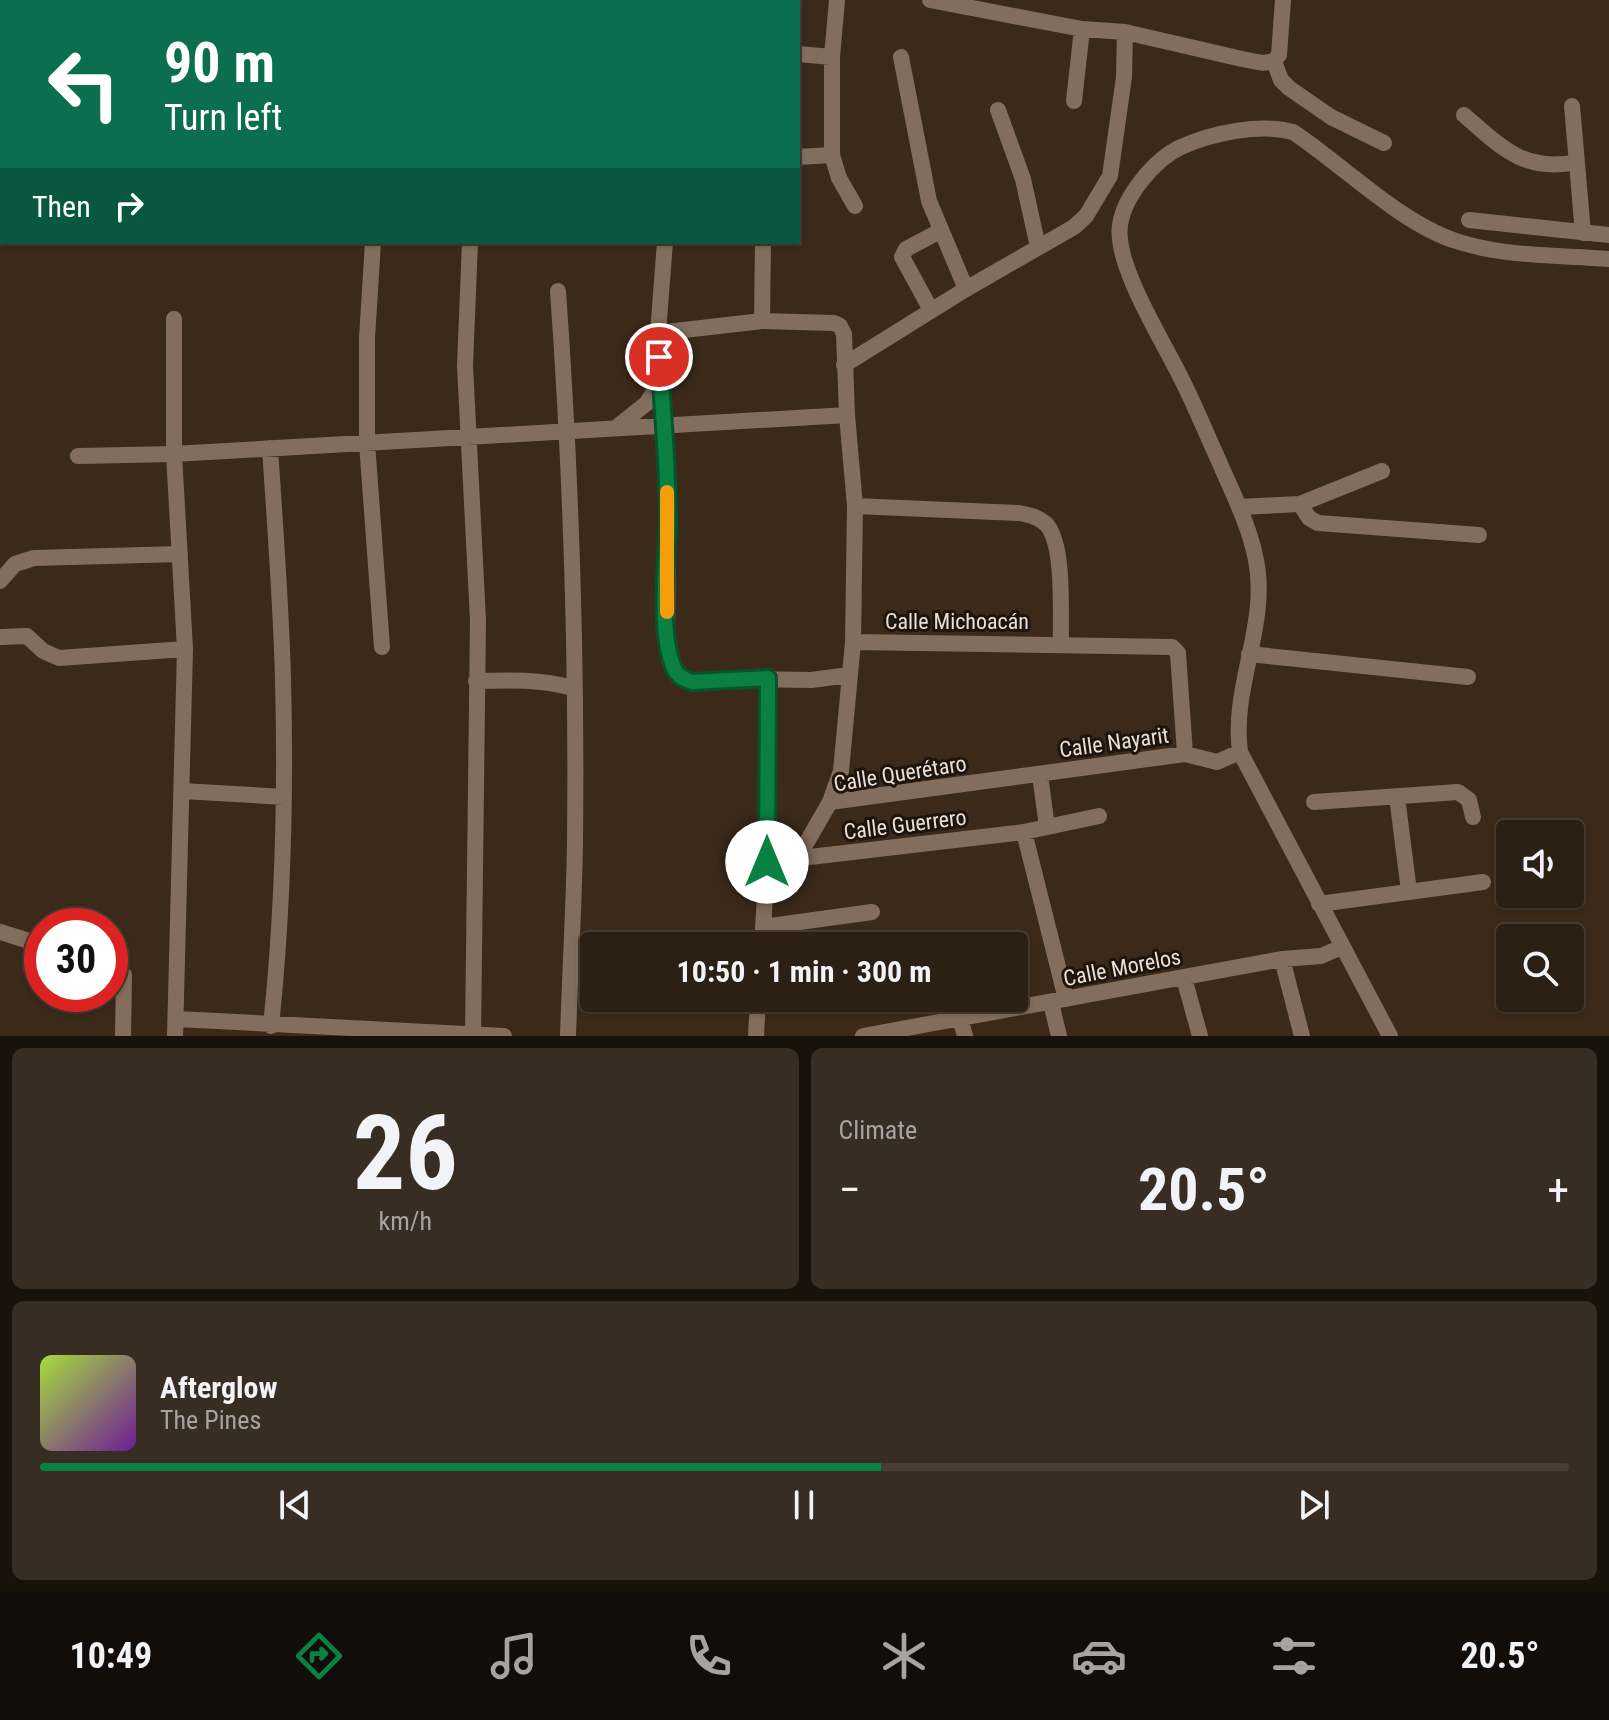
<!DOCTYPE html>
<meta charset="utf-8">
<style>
:root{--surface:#2c2014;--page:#382d22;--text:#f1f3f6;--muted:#a6a3a0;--line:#483e34;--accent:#0b8043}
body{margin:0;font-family:"Roboto Condensed",sans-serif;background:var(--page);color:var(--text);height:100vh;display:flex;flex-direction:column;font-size:30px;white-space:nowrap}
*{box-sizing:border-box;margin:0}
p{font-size:26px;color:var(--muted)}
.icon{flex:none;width:44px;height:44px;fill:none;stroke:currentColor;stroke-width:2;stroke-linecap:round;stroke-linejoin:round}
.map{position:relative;height:1036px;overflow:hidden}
.panel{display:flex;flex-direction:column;gap:12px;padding:12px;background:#18120b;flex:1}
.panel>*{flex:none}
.hud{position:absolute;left:0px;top:0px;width:800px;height:244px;box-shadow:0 2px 6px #0004,0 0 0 2px var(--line);background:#0b6e4f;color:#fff;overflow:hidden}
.buttons{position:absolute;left:1496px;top:820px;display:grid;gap:16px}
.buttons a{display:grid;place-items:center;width:88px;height:88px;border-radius:8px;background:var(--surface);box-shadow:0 2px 6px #0004,0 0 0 2px var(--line);font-size:40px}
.speed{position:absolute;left:24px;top:908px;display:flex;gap:16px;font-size:40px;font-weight:700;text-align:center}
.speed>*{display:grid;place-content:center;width:104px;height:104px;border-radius:50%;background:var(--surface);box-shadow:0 2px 6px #0004,0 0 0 2px var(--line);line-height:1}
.speed .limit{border:12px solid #d22;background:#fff;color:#111}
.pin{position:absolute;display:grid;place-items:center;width:68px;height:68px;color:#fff;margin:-34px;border:4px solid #fff;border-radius:50%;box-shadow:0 2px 8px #0007}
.me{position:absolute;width:88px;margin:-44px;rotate:0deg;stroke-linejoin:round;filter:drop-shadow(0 0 6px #0008)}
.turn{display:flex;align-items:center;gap:28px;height:168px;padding:0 32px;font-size:36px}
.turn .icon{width:104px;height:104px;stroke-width:2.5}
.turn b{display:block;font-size:56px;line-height:68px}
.then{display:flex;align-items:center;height:76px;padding:0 32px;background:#0003;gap:16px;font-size:30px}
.big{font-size:60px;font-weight:700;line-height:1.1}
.panel .tile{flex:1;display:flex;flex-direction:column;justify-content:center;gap:12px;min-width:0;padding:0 28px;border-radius:12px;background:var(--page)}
.panel .dial{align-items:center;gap:0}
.dial b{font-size:104px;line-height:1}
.song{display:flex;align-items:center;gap:24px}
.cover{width:96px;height:96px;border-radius:12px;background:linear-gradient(135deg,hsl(80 70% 55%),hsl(280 70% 35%))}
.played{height:8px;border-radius:4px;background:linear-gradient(90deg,var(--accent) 55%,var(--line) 55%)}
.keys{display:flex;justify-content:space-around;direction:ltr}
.heat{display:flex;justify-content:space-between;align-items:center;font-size:44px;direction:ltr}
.panel .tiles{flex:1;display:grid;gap:12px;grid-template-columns:1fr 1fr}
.tile:last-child{grid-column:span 2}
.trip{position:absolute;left:580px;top:932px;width:448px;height:80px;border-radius:8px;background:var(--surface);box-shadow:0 2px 6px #0004,0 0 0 2px var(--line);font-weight:700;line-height:80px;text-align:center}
.dock{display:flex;height:128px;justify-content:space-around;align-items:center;background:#120d08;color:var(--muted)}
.dock .icon{width:56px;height:56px}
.dock .selected{color:var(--accent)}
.dock b{font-size:36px;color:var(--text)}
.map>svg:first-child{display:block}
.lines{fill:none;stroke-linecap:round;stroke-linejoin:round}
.minor{stroke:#836e5d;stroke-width:16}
.route-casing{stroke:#07532c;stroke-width:20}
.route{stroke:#0b8043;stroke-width:14}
.slow{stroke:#f59e0b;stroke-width:14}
.labels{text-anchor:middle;stroke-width:6;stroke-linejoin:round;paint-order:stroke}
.street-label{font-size:22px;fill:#ebdfd5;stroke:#1c140d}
</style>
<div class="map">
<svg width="1609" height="1036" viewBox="0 0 1609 1036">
<rect width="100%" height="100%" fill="#3b2a1a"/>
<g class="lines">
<!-- minor -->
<path class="minor" d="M384,0V2
M930,0L1082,29L1125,32L1242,59L1263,63L1274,61
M1283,0L1279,55L1274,61L1281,80L1289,88L1331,117L1384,143
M719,2L720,0
M798,54L832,57
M901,57L929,201L966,289
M1074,101L1082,29
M1572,106L1583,233
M998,110L1023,179L1038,247
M1464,115C1501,147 1524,173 1577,162
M832,155L839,178L855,206
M798,157L832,155V57L837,0
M1469,220L1609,235
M373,242L367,338V443L382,647
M470,242L465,366L478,620L473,1036
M665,242L658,333L668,520L667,633L674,670L682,679L704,683L738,679L811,680L849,675
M558,291C571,474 577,659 575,842C574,907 570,971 568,1036
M931,310L902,257L906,249L940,231
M174,319V454L185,649L175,1036
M762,321L763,242
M658,333L762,321L834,323L840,326L844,334L847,415L855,506L853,642L841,771L830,802L797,859
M844,365L966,289L1074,227L1086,216L1110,176L1124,77L1125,32
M617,427L647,403L661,380
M270,448C275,525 281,602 283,679C286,795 283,911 271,1026
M78,456L174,454L847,415
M1300,504L1309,518L1318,523L1479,535
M855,506L1019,513C1030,515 1039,517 1047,525C1065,547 1060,615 1061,643
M1239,507L1300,504L1382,471
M0,581L15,564L34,558L180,554
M0,637L27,636L43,651L59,658L185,649
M853,642L1172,647L1178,653L1185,754
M1249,654L1468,677
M476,681C510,680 540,679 573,688
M1040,775L1047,827
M182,791L284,797
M1397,797L1409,891
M830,802L1185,754L1217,762L1240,752
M1314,802L1458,792L1469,800L1473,817
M1024,832L1066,999
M767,862L1024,832L1099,816
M1319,904L1483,882
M763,927L872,912
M0,932L42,945
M762,946L767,862L768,678
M1282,959L1302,1036
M110,967L124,975L123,1036
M1184,978L1200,1036
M1051,1003L1059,1036
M960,1018L965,1036
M177,1019L504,1036
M756,1036L758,998
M863,1036L1282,959L1321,956L1342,947
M1390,1036L1240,752C1231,687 1269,625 1256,560C1249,524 1232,492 1218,459C1205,431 1194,403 1180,376C1163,341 1114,264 1120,225C1124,196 1155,159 1181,147C1212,133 1260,123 1293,132C1343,165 1400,223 1456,241C1504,257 1559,255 1609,259"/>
</g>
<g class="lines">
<!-- route casing -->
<g class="route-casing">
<path id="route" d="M659,357C663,411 668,467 668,522C667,560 658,633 674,668C677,676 684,679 692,682L768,678L767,862"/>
</g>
<!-- route -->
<use href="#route" class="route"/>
<!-- slow -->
<path class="slow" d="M667,612V492"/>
</g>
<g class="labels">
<!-- street labels -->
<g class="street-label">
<text x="957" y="629">Calle Michoacán</text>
<text transform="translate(1114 742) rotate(-8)" y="8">Calle Nayarit</text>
<text transform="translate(900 773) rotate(-9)" y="8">Calle Querétaro</text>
<text transform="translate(905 824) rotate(-7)" y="8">Calle Guerrero</text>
<text transform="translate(1122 967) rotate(-11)" y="8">Calle Morelos</text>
</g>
</g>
</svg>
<div class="buttons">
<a><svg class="icon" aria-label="sound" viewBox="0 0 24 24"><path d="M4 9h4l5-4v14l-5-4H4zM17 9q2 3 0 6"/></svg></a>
<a><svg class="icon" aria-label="search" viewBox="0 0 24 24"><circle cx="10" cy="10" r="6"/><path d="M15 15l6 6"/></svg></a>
</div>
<div class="speed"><div class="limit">30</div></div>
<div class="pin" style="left:659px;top:357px;background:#d93025"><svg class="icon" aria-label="arrive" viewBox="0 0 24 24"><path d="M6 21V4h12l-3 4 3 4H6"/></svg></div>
<svg class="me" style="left:767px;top:862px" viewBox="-20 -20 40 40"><circle r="19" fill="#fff"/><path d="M0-13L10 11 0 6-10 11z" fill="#0b8043"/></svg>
<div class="trip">10:50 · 1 min · 300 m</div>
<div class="hud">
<div class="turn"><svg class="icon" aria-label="left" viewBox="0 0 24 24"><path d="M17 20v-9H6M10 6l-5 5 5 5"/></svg><div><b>90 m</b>Turn left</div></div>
<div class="then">Then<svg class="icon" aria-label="right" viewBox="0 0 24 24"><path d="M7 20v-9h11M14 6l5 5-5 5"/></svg></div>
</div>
</div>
<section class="panel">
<div class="tiles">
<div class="tile dial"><b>26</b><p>km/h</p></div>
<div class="tile"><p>Climate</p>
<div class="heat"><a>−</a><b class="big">20.5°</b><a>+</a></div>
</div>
<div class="tile">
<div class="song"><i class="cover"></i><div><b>Afterglow</b><p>The Pines</p></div></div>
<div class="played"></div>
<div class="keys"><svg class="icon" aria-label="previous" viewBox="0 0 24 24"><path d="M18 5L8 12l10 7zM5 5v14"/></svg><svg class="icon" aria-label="pause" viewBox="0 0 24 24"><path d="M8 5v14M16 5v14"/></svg><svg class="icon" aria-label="next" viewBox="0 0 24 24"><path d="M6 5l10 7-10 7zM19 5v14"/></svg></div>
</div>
</div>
</section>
<nav class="dock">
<b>10:49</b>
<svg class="icon selected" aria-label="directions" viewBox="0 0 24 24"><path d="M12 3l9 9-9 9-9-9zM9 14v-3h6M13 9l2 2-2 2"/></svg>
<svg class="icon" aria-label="music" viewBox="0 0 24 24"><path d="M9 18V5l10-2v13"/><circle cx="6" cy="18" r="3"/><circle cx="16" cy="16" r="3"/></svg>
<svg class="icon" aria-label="phone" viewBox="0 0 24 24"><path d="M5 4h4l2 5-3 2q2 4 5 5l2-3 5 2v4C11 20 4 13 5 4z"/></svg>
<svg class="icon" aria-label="climate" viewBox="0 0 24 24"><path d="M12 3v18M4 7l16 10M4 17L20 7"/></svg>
<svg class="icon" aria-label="car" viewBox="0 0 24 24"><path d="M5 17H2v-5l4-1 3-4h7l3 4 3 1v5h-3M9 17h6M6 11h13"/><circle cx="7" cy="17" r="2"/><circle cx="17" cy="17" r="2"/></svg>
<svg class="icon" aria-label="filters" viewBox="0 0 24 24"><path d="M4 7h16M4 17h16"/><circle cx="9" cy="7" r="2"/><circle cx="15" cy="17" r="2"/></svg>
<b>20.5°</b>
</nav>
